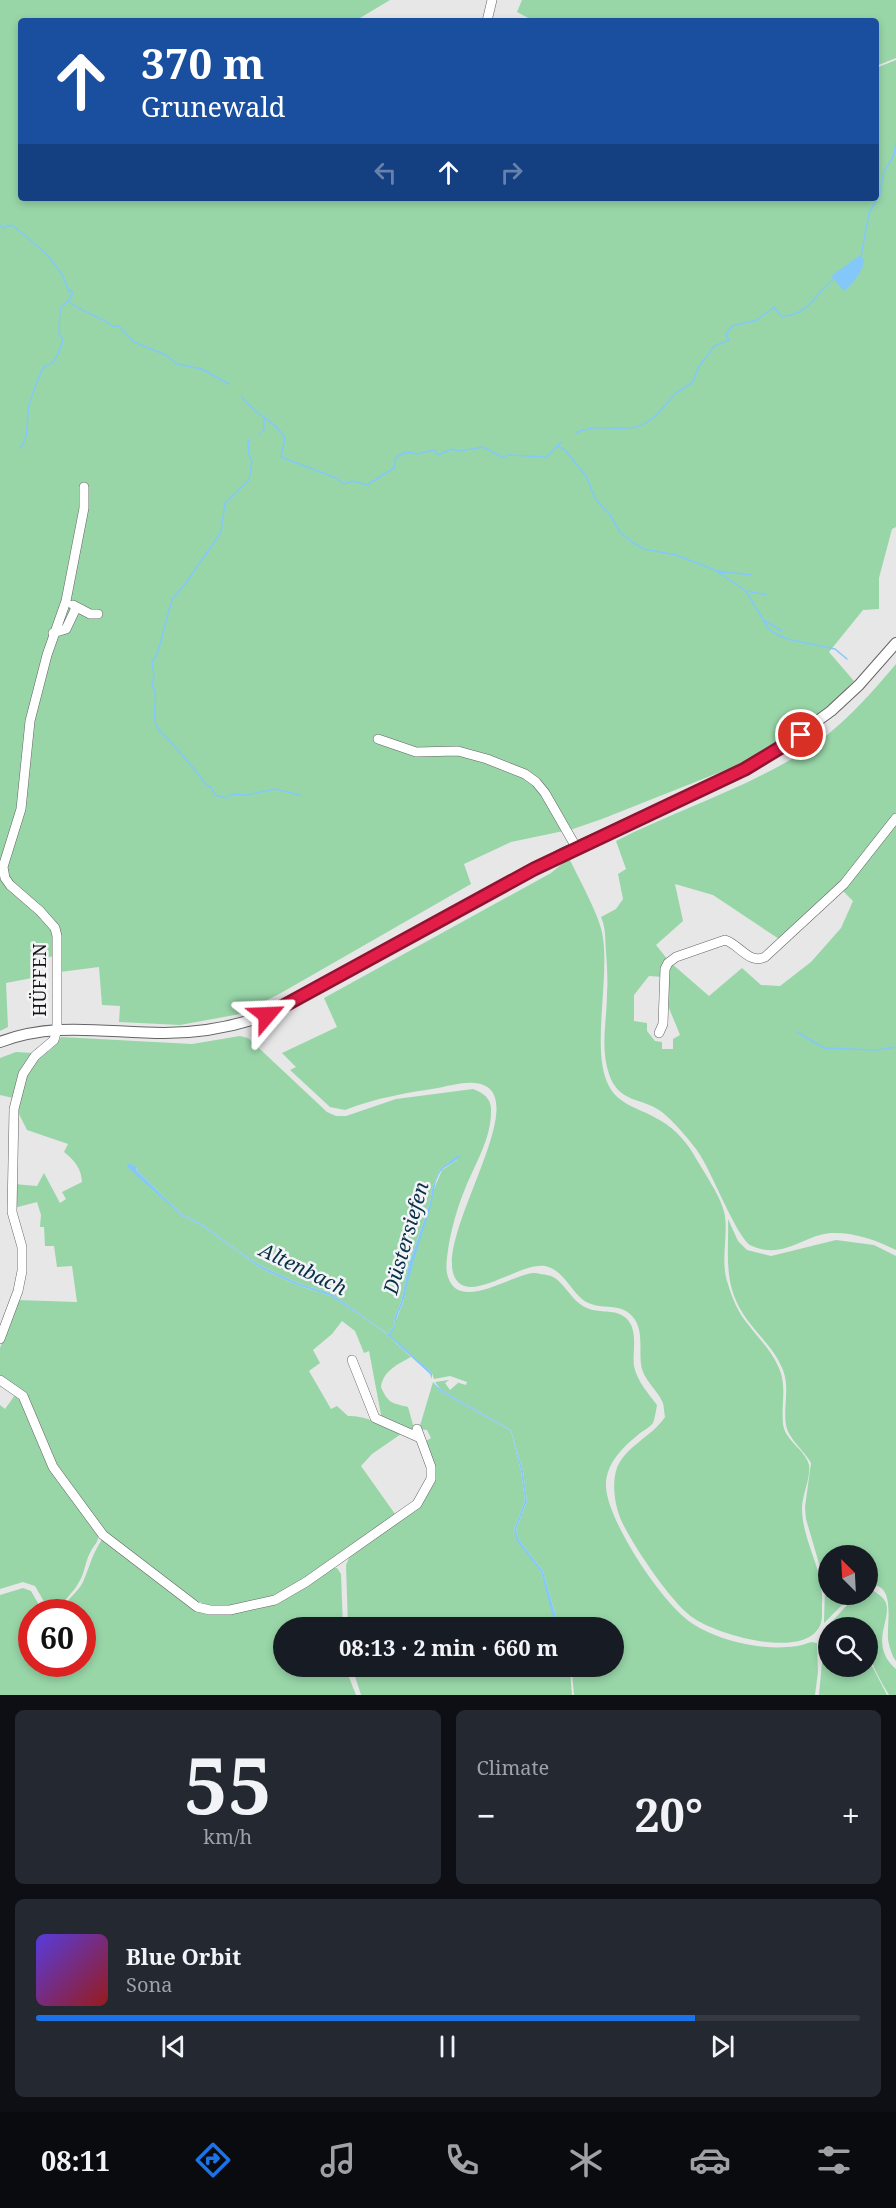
<!DOCTYPE html>
<meta charset="utf-8">
<style>
:root{--surface:#171b24;--page:#242831;--text:#f1f3f6;--muted:#9ea1a6;--line:#363941;--accent:#1a73e8}
body{margin:0;font-family:"Noto Serif",serif;background:var(--page);color:var(--text);height:100vh;display:flex;flex-direction:column;font-size:22px;white-space:nowrap}
*{box-sizing:border-box;margin:0}
p{font-size:20px;color:var(--muted)}
.icon{flex:none;width:33px;height:33px;fill:none;stroke:currentColor;stroke-width:2;stroke-linecap:round;stroke-linejoin:round}
.map{position:relative;height:1695px;overflow:hidden}
.panel{display:flex;flex-direction:column;gap:15px;padding:15px;background:#0d0f14;flex:1}
.panel>*{flex:none}
.banner{position:absolute;left:18px;top:18px;width:861px;height:183px;border-radius:6px;box-shadow:0 3px 9px #0003;background:#1a4fa0;color:#fff;overflow:hidden}
.needle{width:39px;rotate:336deg}
.fabs{position:absolute;left:818px;top:1545px;display:grid;gap:12px}
.fabs a{display:grid;place-items:center;width:60px;height:60px;border-radius:50%;background:var(--surface);box-shadow:0 3px 9px #0003;font-size:30px}
.speed{position:absolute;left:18px;top:1599px;display:flex;gap:12px;font-size:30px;font-weight:700;text-align:center}
.speed>*{display:grid;place-content:center;width:78px;height:78px;border-radius:50%;background:var(--surface);box-shadow:0 3px 9px #0003;line-height:1}
.speed .limit{border:9px solid #d22;background:#fff;color:#111}
.pin{position:absolute;display:grid;place-items:center;width:51px;height:51px;color:#fff;margin:-26px;border:3px solid #fff;border-radius:50%;box-shadow:0 2px 6px #0007}
.me{position:absolute;width:66px;margin:-33px;rotate:64deg;stroke-linejoin:round;filter:drop-shadow(0 0 4px #0008)}
.turn{display:flex;align-items:center;gap:21px;height:126px;padding:0 24px;font-size:27px}
.turn .icon{width:78px;height:78px;stroke-width:2.5}
.turn b{display:block;font-size:42px;line-height:51px}
.lanes{display:flex;align-items:center;height:57px;padding:0 24px;background:#0003;justify-content:center;gap:30px;direction:ltr}
.lanes .off{opacity:.35}
.big{font-size:45px;font-weight:700;line-height:1.1}
.panel .card{flex:1;display:flex;flex-direction:column;justify-content:center;gap:9px;min-width:0;padding:0 21px;border-radius:9px;background:var(--page)}
.panel .dial{align-items:center;gap:0}
.dial b{font-size:78px;line-height:1}
.song{display:flex;align-items:center;gap:18px}
.cover{width:72px;height:72px;border-radius:9px;background:linear-gradient(135deg,hsl(250 70% 55%),hsl(0 70% 35%))}
.played{height:6px;border-radius:3px;background:linear-gradient(90deg,var(--accent) 80%,var(--line) 80%)}
.keys{display:flex;justify-content:space-around;direction:ltr}
.heat{display:flex;justify-content:space-between;align-items:center;font-size:33px;direction:ltr}
.panel .tiles{flex:1;display:grid;gap:15px;grid-template-columns:1fr 1fr}
.card:last-child{grid-column:span 2}
.trip{position:absolute;left:273px;top:1617px;width:351px;height:60px;border-radius:30px;background:var(--surface);box-shadow:0 3px 9px #0003;font-weight:700;line-height:60px;text-align:center}
.dock{display:flex;height:96px;justify-content:space-around;align-items:center;background:#090b0e;color:var(--muted)}
.dock .icon{width:42px;height:42px}
.dock .active{color:var(--accent)}
.dock b{font-size:27px;color:var(--text)}
.map>svg:first-child{display:block}
.green{fill:#98d6a8}
.water{fill:#84c8fa}
.lines{fill:none;stroke-linecap:round;stroke-linejoin:round}
.stream{stroke:#84c8fa;stroke-width:1.5}
.minor-casing{stroke:#646465;stroke-width:10}
.major-casing{stroke:#646465;stroke-width:12}
.minor{stroke:#fff;stroke-width:9}
.major{stroke:#fff;stroke-width:10}
.route-casing{stroke:#92132f;stroke-width:15}
.route{stroke:#e11d48;stroke-width:10}
.labels{text-anchor:middle;stroke-width:5;stroke-linejoin:round;paint-order:stroke}
.street-label{font-size:18px;fill:#151515;stroke:#f4f4f6}
.water-label{font-size:20px;font-style:italic;fill:#083049;stroke:#f4f4f6}
</style>
<div class="map">
<svg width="896" height="1695" viewBox="0 0 896 1695">
<rect width="100%" height="100%" fill="#e7e7e8"/>
<!-- green -->
<path class="green" d="M0,0H390L355,21H21V198H876V68L896,60V527L892,529L879,578V609L863,610L829,652L854,681L831,705L801,728L767,751L733,767L602,819L573,829L511,842L464,864L471,884L281,993L240,1014L180,1025L119,1022L120,1006L102,1005L99,967L60,972L54,956L30,961L32,978L6,983L8,1027L0,1031Z
M522,0H896V58L876,66V21H534L517,12Z
M896,664V813L849,873L779,939L713,895L675,884L683,921L656,945L668,960L663,977L649,976L634,995V1021L647,1023V1031L655,1041L662,1042V1049H673V1039L680,1035C670,1008 658,994 671,963L709,996L742,968L761,985L780,986L811,962L841,928L853,901L842,890L896,823V1250C877,1240 853,1232 831,1233C803,1235 784,1260 752,1246C737,1240 711,1168 696,1149C687,1137 674,1122 662,1112C642,1097 619,1104 609,1074C600,1048 607,1020 607,993C608,980 607,966 606,952C605,940 606,928 601,917L616,909L623,899L618,874L626,869L616,841C677,810 745,789 803,752C840,729 868,697 896,664Z
M569,858C578,877 598,913 602,932C611,975 590,1052 609,1086C618,1104 638,1108 654,1117C672,1126 684,1138 694,1155C703,1171 723,1199 725,1216C728,1239 720,1262 728,1284C732,1298 738,1312 747,1323C759,1339 771,1350 779,1368C787,1387 781,1404 783,1424C785,1441 805,1449 809,1465C811,1478 802,1495 802,1508C802,1542 825,1570 822,1605C822,1613 823,1623 818,1629C799,1658 719,1635 695,1619C673,1606 632,1544 621,1520C615,1505 612,1487 616,1471C622,1448 652,1437 665,1417C664,1412 664,1407 663,1403C657,1389 643,1380 641,1364C639,1349 644,1328 632,1316C619,1301 597,1312 582,1299C570,1289 562,1269 545,1266C522,1262 477,1299 459,1283C422,1250 545,1088 474,1083C462,1082 449,1086 438,1088C405,1093 376,1098 345,1110L330,1107L290,1070L296,1067L282,1053L337,1027L324,998L551,873Z
M240,1036L248,1038L327,1112L336,1116H346L396,1099L473,1089C484,1093 492,1099 491,1112C491,1139 475,1164 465,1189C457,1208 451,1230 448,1250C447,1259 445,1268 448,1277C459,1312 511,1275 533,1273C538,1273 546,1275 551,1276C562,1280 570,1297 580,1304C595,1316 614,1307 626,1318C639,1330 632,1352 634,1366C637,1381 648,1393 657,1405C656,1410 655,1418 653,1423C650,1427 643,1431 639,1434C623,1447 605,1464 606,1487C608,1522 663,1605 693,1624C722,1643 779,1655 811,1642L817,1643L818,1672L815,1695H574L572,1672L575,1667L614,1666V1628L559,1627L543,1571L519,1540L516,1530L527,1501L523,1471L511,1430L440,1389L435,1382L449,1380L445,1383L450,1390L458,1383L456,1382L466,1385L467,1382L450,1376L434,1379L432,1373L389,1335L396,1325V1320L403,1303L411,1265L431,1203L434,1189L442,1170L457,1160L456,1158L440,1169L432,1189L430,1203L409,1264L401,1302L394,1319L395,1324L388,1334L332,1294L298,1283L263,1267L240,1252L200,1223L183,1215L136,1170L137,1168L127,1166L182,1216L199,1224L262,1269L297,1285L331,1296L383,1331L411,1357C398,1364 383,1371 381,1387C388,1404 393,1403 408,1407L415,1432L382,1420L369,1351L364,1353L355,1331L342,1321L332,1334L313,1350L320,1363L309,1371L331,1409L337,1406L348,1416C366,1415 385,1426 401,1434L372,1454L361,1466L395,1514L291,1587C265,1601 225,1616 197,1601L103,1530L55,1465L31,1404L0,1377V1348L17,1300L77,1302L72,1266L57,1267L54,1246H45L44,1227H40L41,1215L37,1202L14,1208V1184L37,1186L44,1173L60,1203L66,1199L62,1192L82,1182C81,1168 75,1161 64,1152L68,1144L27,1130L17,1110C22,1093 24,1073 37,1061C46,1052 55,1049 61,1037L192,1044Z
M16,1052L33,1053L13,1098L0,1095V1058Z
M728,1219L738,1241L747,1250L771,1256L836,1240L874,1245L896,1256V1661C892,1656 889,1646 888,1639C887,1618 896,1582 867,1585V1556H828V1594L852,1595L824,1623L825,1584L806,1519L805,1507L811,1463C804,1450 789,1440 786,1425C783,1406 790,1388 783,1370C775,1350 761,1338 748,1321C722,1286 729,1258 728,1219Z
M433,1382L438,1390L511,1431L521,1471L525,1500L514,1530L518,1541L541,1572L557,1627H348L346,1565L351,1553L428,1494L426,1441L431,1438L427,1430L419,1429Z
M15,1395L20,1399L40,1446L98,1535C99,1542 94,1545 91,1551C85,1561 85,1573 79,1582C73,1594 63,1599 58,1612H50L35,1586L23,1582L0,1589V1405L5,1409Z
M103,1538L193,1607L248,1610L330,1568H337L341,1574L343,1627L284,1628V1666L345,1667L356,1695H0V1595L23,1588L31,1591L43,1612H32V1664H82V1612H61C65,1600 77,1594 83,1582C91,1564 91,1556 103,1538Z
M874,1591C878,1594 883,1597 885,1601C894,1618 867,1644 896,1669V1695H889C874,1669 867,1658 867,1628H828V1666H867V1656L887,1695H819L825,1629L849,1603L861,1595Z
M352,1667H573L570,1671L572,1695H361Z"/>
<!-- water -->
<path class="water" d="M859,256L864,259C864,270 853,284 844,291L831,276Z
M460,1154C459,1162 447,1164 441,1171C434,1181 434,1195 431,1206C421,1237 411,1267 404,1299C402,1308 395,1316 396,1325L390,1335L432,1373V1379L430,1374L383,1331L331,1296L297,1285L262,1269L199,1224L182,1216L127,1167L128,1163L137,1167L136,1170L183,1215L200,1223L240,1252L263,1267L298,1283L332,1294L388,1334L395,1324L394,1319L401,1302L409,1264L430,1203L432,1189L440,1169Z
M433,1382L440,1389L511,1430L523,1471L527,1501L516,1530L519,1540L543,1571L559,1627L554,1621L541,1572L517,1541L514,1530L525,1500L521,1471L511,1431L438,1390Z"/>
<g class="lines">
<!-- stream -->
<path class="stream" d="M0,225L2,228L12,225C35,244 61,262 69,292L72,291L73,293L68,301C82,313 99,315 112,326H119L134,342L166,355L177,364L202,369L229,384
M861,257L869,213L880,194L884,172L894,155L896,142
M242,397C256,416 272,418 285,438L281,457L336,478L344,484L352,481L367,485L394,468L396,457L406,452L407,454L409,452L417,454L434,450L438,455L452,449L460,451L483,447L504,458L508,455L547,457L561,442
M576,433C595,423 616,431 636,427C653,423 663,407 674,395C679,389 688,388 693,381C695,378 696,372 698,368C702,360 710,355 714,346L729,340L726,334L732,326L757,320L774,307L781,316C808,317 815,293 833,280
M259,434L264,430V419
M251,440L248,441L249,455L252,460L249,480L225,503L221,532L186,583L172,599L160,644L157,655L152,661L154,676L152,685C160,698 151,711 156,725C157,730 164,735 168,739C181,754 196,769 206,785L211,787L215,795L226,798L232,794L246,795L275,789L300,795
M558,446L565,450L586,476L596,500L610,515L620,532L632,542L644,549L676,555L715,570L746,591L768,628L774,633L787,639L835,649L847,659
M20,448C31,436 25,417 30,402C34,390 37,379 44,367C57,363 59,352 63,340L59,333L60,309L68,301
M717,571L751,575
M747,591L766,595
M765,621L782,631
M797,1032L824,1048L877,1050L896,1047"/>
<!-- minor casing -->
<g class="minor-casing">
<path id="minor" d="M487,21L492,0
M73,605L90,614H98
M53,633L66,629L76,608
M378,739L416,752L458,751L487,759L525,774L536,782L545,793L576,847
M659,1033L663,1024L665,969L668,963L676,957L725,940C739,944 749,965 765,957L844,884L896,818
M0,1339L18,1291L22,1271V1247L12,1212L14,1109L23,1074L35,1056L54,1040L57,1029V936L55,928L40,911L10,885L5,878L3,867L21,809L30,721L47,655L66,601L84,508V487
M352,1360L375,1418L420,1438
M0,1380L23,1396L53,1467L103,1535L197,1607L210,1610H230L275,1600L306,1582L417,1504L431,1479V1467L417,1429"/>
</g>
<!-- major casing -->
<g class="major-casing">
<path id="major" d="M0,1042C54,1021 108,1033 164,1033C201,1033 233,1027 267,1015L562,854L737,773L775,752L831,711L859,685L896,643"/>
</g>
<!-- minor -->
<use href="#minor" class="minor"/>
<!-- major -->
<use href="#major" class="major"/>
</g>
<g class="lines">
<!-- route casing -->
<g class="route-casing">
<path id="route" d="M267,1015L534,869L745,769L801,735"/>
</g>
<!-- route -->
<use href="#route" class="route"/>
</g>
<g class="labels">
<!-- street labels -->
<g class="street-label">
<text transform="translate(40 980) rotate(-90)" y="6">HÜFFEN</text>
</g>
<!-- water labels -->
<g class="water-label">
<text transform="translate(406 1238) rotate(-74)" y="7">Düstersiefen</text>
<text transform="translate(303 1269) rotate(26)" y="7">Altenbach</text>
</g>
</g>
</svg>
<div class="fabs">
<a><svg class="needle" viewBox="-14 -14 28 28"><path d="M0-13l5 13h-10z" fill="#e53935"/><path d="M0 13l5-13h-10z" fill="#9ea1a6"/></svg></a>
<a><svg class="icon" aria-label="search" viewBox="0 0 24 24"><circle cx="10" cy="10" r="6"/><path d="M15 15l6 6"/></svg></a>
</div>
<div class="speed"><div class="limit">60</div></div>
<div class="pin" style="left:801px;top:735px;background:#d93025"><svg class="icon" aria-label="arrive" viewBox="0 0 24 24"><path d="M6 21V4h12l-3 4 3 4H6"/></svg></div>
<svg class="me" style="left:267px;top:1015px" viewBox="-20 -20 40 40"><path d="M0-17L14 15 0 8-14 15z" fill="#e11d48" stroke="#fff" stroke-width="4"/></svg>
<div class="trip">08:13 · 2 min · 660 m</div>
<div class="banner">
<div class="turn"><svg class="icon" aria-label="ahead" viewBox="0 0 24 24"><path d="M12 20V5M6 11l6-6 6 6"/></svg><div><b>370 m</b>Grunewald</div></div>
<div class="lanes"><svg class="icon off" aria-label="left" viewBox="0 0 24 24"><path d="M17 20v-9H6M10 6l-5 5 5 5"/></svg><svg class="icon" aria-label="ahead" viewBox="0 0 24 24"><path d="M12 20V5M6 11l6-6 6 6"/></svg><svg class="icon off" aria-label="right" viewBox="0 0 24 24"><path d="M7 20v-9h11M14 6l5 5-5 5"/></svg></div>
</div>
</div>
<section class="panel">
<div class="tiles">
<div class="card dial"><b>55</b><p>km/h</p></div>
<div class="card"><p>Climate</p>
<div class="heat"><a>−</a><b class="big">20°</b><a>+</a></div>
</div>
<div class="card">
<div class="song"><i class="cover"></i><div><b>Blue Orbit</b><p>Sona</p></div></div>
<div class="played"></div>
<div class="keys"><svg class="icon" aria-label="previous" viewBox="0 0 24 24"><path d="M18 5L8 12l10 7zM5 5v14"/></svg><svg class="icon" aria-label="pause" viewBox="0 0 24 24"><path d="M8 5v14M16 5v14"/></svg><svg class="icon" aria-label="next" viewBox="0 0 24 24"><path d="M6 5l10 7-10 7zM19 5v14"/></svg></div>
</div>
</div>
</section>
<nav class="dock">
<b>08:11</b>
<svg class="icon active" aria-label="directions" viewBox="0 0 24 24"><path d="M12 3l9 9-9 9-9-9zM9 14v-3h6M13 9l2 2-2 2"/></svg>
<svg class="icon" aria-label="music" viewBox="0 0 24 24"><path d="M9 18V5l10-2v13"/><circle cx="6" cy="18" r="3"/><circle cx="16" cy="16" r="3"/></svg>
<svg class="icon" aria-label="phone" viewBox="0 0 24 24"><path d="M5 4h4l2 5-3 2q2 4 5 5l2-3 5 2v4C11 20 4 13 5 4z"/></svg>
<svg class="icon" aria-label="climate" viewBox="0 0 24 24"><path d="M12 3v18M4 7l16 10M4 17L20 7"/></svg>
<svg class="icon" aria-label="car" viewBox="0 0 24 24"><path d="M5 17H2v-5l4-1 3-4h7l3 4 3 1v5h-3M9 17h6M6 11h13"/><circle cx="7" cy="17" r="2"/><circle cx="17" cy="17" r="2"/></svg>
<svg class="icon" aria-label="filters" viewBox="0 0 24 24"><path d="M4 7h16M4 17h16"/><circle cx="9" cy="7" r="2"/><circle cx="15" cy="17" r="2"/></svg>
</nav>
